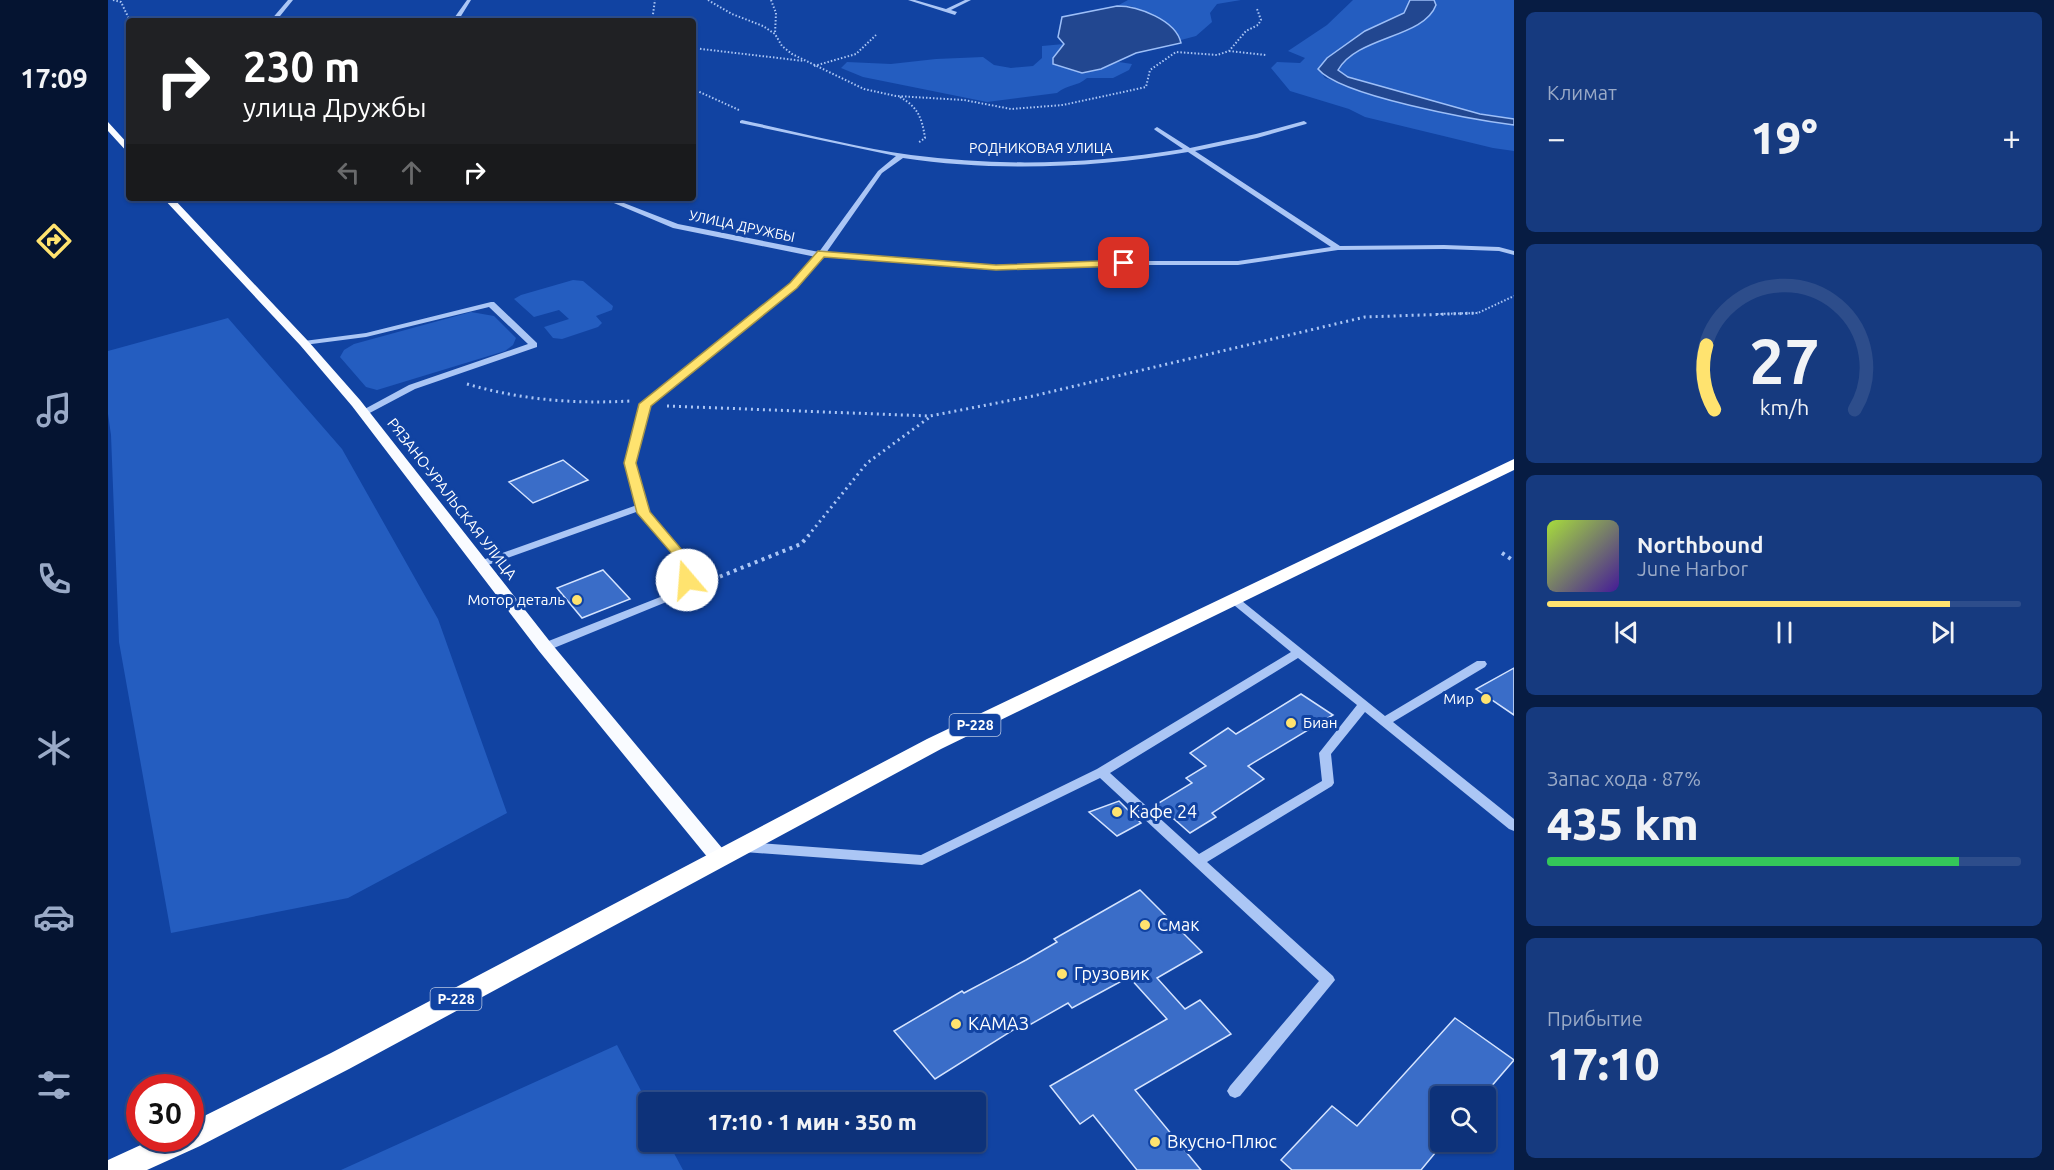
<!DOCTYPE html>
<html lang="ru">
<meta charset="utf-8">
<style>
:root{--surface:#0d327a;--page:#163a7f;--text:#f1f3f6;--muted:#9aaac7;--line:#2d4d8b;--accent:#ffe36f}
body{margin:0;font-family:Ubuntu,sans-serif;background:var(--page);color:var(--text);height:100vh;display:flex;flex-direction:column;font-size:22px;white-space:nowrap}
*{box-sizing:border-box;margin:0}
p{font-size:20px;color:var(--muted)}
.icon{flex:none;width:33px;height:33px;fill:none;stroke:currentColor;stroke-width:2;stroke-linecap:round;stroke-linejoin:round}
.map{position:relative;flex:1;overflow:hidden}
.details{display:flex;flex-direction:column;gap:12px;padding:12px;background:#071c43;width:540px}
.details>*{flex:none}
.banner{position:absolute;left:18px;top:18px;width:570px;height:183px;border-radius:6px;box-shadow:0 2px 4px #0004,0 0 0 2px var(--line);background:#202124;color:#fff;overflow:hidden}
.controls{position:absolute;left:1322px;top:1086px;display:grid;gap:12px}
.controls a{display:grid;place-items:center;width:66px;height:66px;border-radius:6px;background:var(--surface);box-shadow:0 2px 4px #0004,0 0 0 2px var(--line);font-size:30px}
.speed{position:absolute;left:18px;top:1074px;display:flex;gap:12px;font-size:30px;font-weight:700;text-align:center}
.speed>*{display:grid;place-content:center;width:78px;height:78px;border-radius:50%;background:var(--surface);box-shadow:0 2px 4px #0004,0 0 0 2px var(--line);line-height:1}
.speed .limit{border:9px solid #d22;background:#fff;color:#111}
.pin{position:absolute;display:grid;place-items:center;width:51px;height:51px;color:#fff;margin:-26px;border-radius:12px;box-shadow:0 3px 9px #0006}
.me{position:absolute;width:66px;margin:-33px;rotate:342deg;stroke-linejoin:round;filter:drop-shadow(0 0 4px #0008)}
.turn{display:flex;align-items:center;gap:21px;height:126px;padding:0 18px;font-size:27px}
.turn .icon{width:78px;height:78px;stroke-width:2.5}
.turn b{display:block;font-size:42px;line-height:51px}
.lanes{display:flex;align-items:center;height:57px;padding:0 18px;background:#0003;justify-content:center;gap:30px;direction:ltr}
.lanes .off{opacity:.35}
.big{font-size:45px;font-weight:800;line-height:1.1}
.details .widget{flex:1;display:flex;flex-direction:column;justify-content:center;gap:9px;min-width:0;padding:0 21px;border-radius:9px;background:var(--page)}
.details .dial{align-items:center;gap:0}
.dial svg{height:156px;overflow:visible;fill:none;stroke:var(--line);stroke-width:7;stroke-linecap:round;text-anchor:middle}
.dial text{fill:var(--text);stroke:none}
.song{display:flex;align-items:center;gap:18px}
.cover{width:72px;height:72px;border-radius:9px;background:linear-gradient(135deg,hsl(80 70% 55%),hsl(260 70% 35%))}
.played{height:6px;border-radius:3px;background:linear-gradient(90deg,var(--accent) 85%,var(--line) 85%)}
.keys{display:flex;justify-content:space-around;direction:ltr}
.heat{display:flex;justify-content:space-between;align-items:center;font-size:33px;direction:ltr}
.charge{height:9px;border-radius:4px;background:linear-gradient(90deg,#34c759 87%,var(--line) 0)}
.trip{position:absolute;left:530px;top:1092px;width:348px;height:60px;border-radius:6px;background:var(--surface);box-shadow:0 2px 4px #0004,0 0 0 2px var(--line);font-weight:800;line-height:60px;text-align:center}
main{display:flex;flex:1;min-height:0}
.menu{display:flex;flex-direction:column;width:108px;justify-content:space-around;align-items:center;background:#051431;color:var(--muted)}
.menu .icon{width:42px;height:42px}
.menu .active{color:var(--accent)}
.menu b{font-size:27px;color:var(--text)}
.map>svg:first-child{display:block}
.green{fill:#245dc0}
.water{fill:#224790;stroke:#9dbff8;stroke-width:1.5}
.building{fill:#3a6dc8;stroke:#d4e3fe;stroke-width:1.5}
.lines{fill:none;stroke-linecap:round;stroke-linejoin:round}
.path-far2{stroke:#abc6f5;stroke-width:2;stroke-dasharray:1.5 2;stroke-linecap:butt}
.path-far1{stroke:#abc6f5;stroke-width:3;stroke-dasharray:2 4;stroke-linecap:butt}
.path{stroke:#abc6f5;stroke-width:4;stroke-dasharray:3 4.5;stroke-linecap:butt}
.minor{fill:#abc6f5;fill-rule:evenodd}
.major{fill:#f9fbff;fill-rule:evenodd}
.highway{fill:#fff;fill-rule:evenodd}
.route{fill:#ffe36f;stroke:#a69448;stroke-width:1.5}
.poi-dot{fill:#ffe36f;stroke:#1143a2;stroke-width:2}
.labels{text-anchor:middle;stroke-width:6;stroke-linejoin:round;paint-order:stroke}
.far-street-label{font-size:14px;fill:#fff;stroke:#1143a2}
.shield{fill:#1143a2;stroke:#b8c7e3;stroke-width:1.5}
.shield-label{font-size:14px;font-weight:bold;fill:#fff}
.street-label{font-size:15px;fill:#fff;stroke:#1143a2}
.poi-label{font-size:15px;fill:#fff;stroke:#1143a2;text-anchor:end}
.near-poi-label{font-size:18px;fill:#fff;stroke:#1143a2;text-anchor:start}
</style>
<main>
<nav class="menu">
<b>17:09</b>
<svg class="icon active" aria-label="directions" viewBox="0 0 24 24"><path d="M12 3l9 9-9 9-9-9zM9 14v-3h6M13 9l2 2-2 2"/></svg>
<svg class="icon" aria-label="music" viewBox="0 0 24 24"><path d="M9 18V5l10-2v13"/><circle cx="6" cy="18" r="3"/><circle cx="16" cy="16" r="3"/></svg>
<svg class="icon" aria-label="phone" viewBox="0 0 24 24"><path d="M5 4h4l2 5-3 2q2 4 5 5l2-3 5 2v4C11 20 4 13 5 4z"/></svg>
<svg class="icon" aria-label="climate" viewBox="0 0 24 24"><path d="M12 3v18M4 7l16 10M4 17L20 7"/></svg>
<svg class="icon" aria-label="car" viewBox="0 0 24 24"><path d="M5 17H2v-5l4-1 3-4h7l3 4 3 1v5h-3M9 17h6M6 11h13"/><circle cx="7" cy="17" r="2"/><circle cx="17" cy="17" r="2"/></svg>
<svg class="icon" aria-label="filters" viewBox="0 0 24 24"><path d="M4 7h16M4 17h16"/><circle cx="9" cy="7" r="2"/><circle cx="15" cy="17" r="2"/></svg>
</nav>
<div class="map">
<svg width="1406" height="1170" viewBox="0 0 1406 1170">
<rect width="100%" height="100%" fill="#1143a2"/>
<!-- green -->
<path class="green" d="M1020,0H1133L1109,4L1102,13L1104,22L1088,36L1073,40L1070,35L1023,6H1009Z
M1245,0H1302L1296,13L1257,31L1219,58L1210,68L1217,78L1334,112L1406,125V151L1385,148L1257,117L1241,109L1182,91L1163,68L1169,62L1192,63L1197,58L1180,51L1219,25Z
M1326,0H1406V119L1372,114L1240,77L1230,70C1248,41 1279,43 1303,27C1312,21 1320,12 1328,5Z
M956,44L945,58V64L973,73L1011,62L1024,64L1021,70L1005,78H979C969,87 959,84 949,93L879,102L755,77L733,68L739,62L783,64L828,59L875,57L886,65L903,68L925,66L934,58V46Z
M465,280L475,281L505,306L504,310L488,316L494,323L490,327L454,339L445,338L436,327L461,319L451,310L426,317L406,299L413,295Z
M363,312L386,316L408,338L405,345L397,351L269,390L258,387L232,357L236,350L246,344Z
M120,318L234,449L330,619L399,813L240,898L63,933L11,642L3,435L0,414V351Z
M509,1045L540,1104V1142H560L575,1170H233Z"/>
<!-- water -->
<path class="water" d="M1302,0H1326L1328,5C1316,38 1249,36 1230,70L1240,77L1372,114L1406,119V125C1367,120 1232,96 1210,69L1219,58L1257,31L1296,13Z
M1009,6C1030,6 1068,20 1073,43L1028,53L993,69L974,73L945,64V58L956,44L950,37L954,17Z"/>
<!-- building -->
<path class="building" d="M455,460L480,480L425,503L401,482Z
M495,570L522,599L474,618L449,588Z
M1406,668V715L1368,689Z
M1193,694L1225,715L1140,766L1156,779L1104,813L1108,817L1082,833L1049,804L1084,783L1078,778L1098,766L1082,753L1120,728L1128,734Z
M1011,801L1033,823L1009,836L981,812Z
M1032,890L1094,952L1049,978L1077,1009L1092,1000L1123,1034L1027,1090L1093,1170H1029L985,1115L972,1124L942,1086L1059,1019L1021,977L964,1008L960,1003L918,1027L916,1023L827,1079L786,1031L854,991L856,993L918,960L949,942L946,939Z
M1347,1018L1406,1060L1375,1096H1332V1147L1313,1170H1184L1173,1160L1224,1106L1249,1126Z"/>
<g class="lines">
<!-- path-far2 -->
<path class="path-far2" d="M5,0L13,2L22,21
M600,0L624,14L655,26L667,34L674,46L684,54L756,89L788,96L856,100L903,109L955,105L1038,87L1042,70L1068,52L1109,55L1121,51L1138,31L1150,25L1153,20L1149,9
M663,0L668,13L667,34
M544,21L547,0
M585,48L696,61
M1121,51L1158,55
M706,66L748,54L768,35
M585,89L631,110
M792,97C810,107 814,118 817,138L810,143
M1329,314L1370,313L1406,296"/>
<!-- path-far1 -->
<path class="path-far1" d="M359,384C414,400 466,404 523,401
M559,406L822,416L925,396L1257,317L1370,313
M700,536L759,463L822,417"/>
<!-- path -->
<path class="path" d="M1394,553L1406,561
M591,585L693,544L701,535"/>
<!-- minor -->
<path class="minor" d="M180,0H185L168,21H162Z
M359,0H363L350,21H344Z
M800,0H807L838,9L857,0H863L843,10L849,12L847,15Z
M634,120C690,132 747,147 803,155C894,167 985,164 1075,149L1047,130L1046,129L1049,127L1082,148L1148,134L1196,121L1199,123L1198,124L1149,138L1087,151L1232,246L1336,245L1391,247L1406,251V255L1391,251L1336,249L1230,250L1130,265H995L888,269L715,257L689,288L541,405L527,463L541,512L578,557L583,580L573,596L441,650H433L431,647L433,644L565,592L573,580L568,558L531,511L377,566H369L368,564L369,562L529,505L517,463L534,402L683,284L708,257L565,228L494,198H503L570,224L711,252L770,171L788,156L632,123V121ZM1080,152L1223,247L1130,261H995L888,265L718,253L774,173L795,158C889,172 986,168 1080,152Z
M383,302H386L429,343V347L307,389L256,416L252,413L253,411L301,385L420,344L381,307L258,337L196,345L192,343L196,341L258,333Z
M1125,596L1129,597L1277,716L1369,661H1377L1379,664L1377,667L1285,722L1406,819V831L1401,829L1257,712L1223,754L1226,783L1224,786L1099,862L1225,976L1227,980L1132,1096L1127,1098L1122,1096L1119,1091L1122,1086L1211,981L992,778L814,865L636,852L631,851L630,847L631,843L636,842L813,855L989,769L1183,652L1121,601L1120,599L1121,597ZM1190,658L1249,705L1211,753L1214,781L1091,854L1002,773Z"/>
<!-- major -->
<path class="major" d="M0,122L21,145V154L0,131Z
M55,198H65L200,341L252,400L443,643L619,854L621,859L619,864L612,866L605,864L431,651L244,406L192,345Z"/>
<!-- highway -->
<path class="highway" d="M1406,459V470L833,749L241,1069L92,1146L39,1170H0V1160L48,1138H82V1123L223,1053L819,739Z"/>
</g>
<!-- route -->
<path class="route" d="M710,251L888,265L1016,260L1020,263L1016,266L888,270L716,257L689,288L543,406L528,463L542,512L580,557L585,580L579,585L574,583L567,557L529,513L516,463L531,404L682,283Z"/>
<!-- markers -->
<g class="poi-dot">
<circle cx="469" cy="600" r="6"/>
<circle cx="1378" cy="699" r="6"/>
<circle cx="1183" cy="723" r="6"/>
<circle cx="1009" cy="812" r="6"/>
<circle cx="1037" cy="925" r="6"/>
<circle cx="954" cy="974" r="6"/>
<circle cx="848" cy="1024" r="6"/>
<circle cx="1047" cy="1142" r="6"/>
</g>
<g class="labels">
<!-- far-street labels -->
<g class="far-street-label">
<text x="933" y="153">РОДНИКОВАЯ УЛИЦА</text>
<text transform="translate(634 226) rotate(12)" y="5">УЛИЦА ДРУЖБЫ</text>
</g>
<!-- shield labels -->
<g class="shield">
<rect x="841.5" y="714" width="51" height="22" rx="4.5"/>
<rect x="322.5" y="988" width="51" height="22" rx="4.5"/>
</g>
<g class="shield-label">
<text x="867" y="730">Р-228</text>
<text x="348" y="1004">Р-228</text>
</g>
<!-- street labels -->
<g class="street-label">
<text transform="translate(344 499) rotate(52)" y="5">РЯЗАНО-УРАЛЬСКАЯ УЛИЦА</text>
</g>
<!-- poi labels -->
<g class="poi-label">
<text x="457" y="605">Мотор деталь</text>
<text x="1366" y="704">Мир</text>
<text x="1195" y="728" text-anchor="start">Биан</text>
</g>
<!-- near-poi labels -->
<g class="near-poi-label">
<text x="1021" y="818">Кафе 24</text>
<text x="1049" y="931">Смак</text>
<text x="966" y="980">Грузовик</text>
<text x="860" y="1030">КАМАЗ</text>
<text x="1059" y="1148">Вкусно-Плюс</text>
</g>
</g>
</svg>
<div class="controls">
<a><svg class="icon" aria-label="search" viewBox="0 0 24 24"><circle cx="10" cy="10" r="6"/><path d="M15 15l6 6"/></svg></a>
</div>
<div class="speed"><div class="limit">30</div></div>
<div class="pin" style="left:1016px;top:263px;background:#d93025"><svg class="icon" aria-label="arrive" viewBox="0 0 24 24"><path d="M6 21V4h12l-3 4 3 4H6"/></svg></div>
<svg class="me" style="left:579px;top:580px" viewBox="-20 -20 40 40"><circle r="19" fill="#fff"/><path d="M0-13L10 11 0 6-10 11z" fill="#ffe36f"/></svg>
<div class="trip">17:10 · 1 мин · 350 m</div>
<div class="banner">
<div class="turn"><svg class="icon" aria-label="right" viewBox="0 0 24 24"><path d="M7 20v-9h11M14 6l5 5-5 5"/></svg><div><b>230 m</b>улица Дружбы</div></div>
<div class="lanes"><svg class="icon off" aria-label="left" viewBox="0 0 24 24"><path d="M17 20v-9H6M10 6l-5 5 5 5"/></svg><svg class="icon off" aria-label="ahead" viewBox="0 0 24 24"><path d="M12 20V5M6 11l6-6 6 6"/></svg><svg class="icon" aria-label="right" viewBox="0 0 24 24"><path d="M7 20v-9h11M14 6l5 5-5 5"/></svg></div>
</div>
</div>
<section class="details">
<div class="widget"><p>Климат</p>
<div class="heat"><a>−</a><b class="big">19°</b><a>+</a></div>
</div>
<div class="widget dial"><svg viewBox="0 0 100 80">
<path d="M14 69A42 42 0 1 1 86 69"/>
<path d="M14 69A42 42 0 0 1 10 36" stroke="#ffe36f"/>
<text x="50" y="56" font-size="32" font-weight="700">27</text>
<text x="50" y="72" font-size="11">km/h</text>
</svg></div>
<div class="widget">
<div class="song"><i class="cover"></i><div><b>Northbound</b><p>June Harbor</p></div></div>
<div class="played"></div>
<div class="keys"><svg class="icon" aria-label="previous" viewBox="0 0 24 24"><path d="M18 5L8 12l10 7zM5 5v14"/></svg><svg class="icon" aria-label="pause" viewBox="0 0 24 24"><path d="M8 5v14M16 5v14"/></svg><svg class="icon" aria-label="next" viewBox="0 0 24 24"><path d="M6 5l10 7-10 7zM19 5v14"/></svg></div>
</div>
<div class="widget"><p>Запас хода · 87%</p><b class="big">435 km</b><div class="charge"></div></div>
<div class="widget"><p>Прибытие</p><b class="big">17:10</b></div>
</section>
</main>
